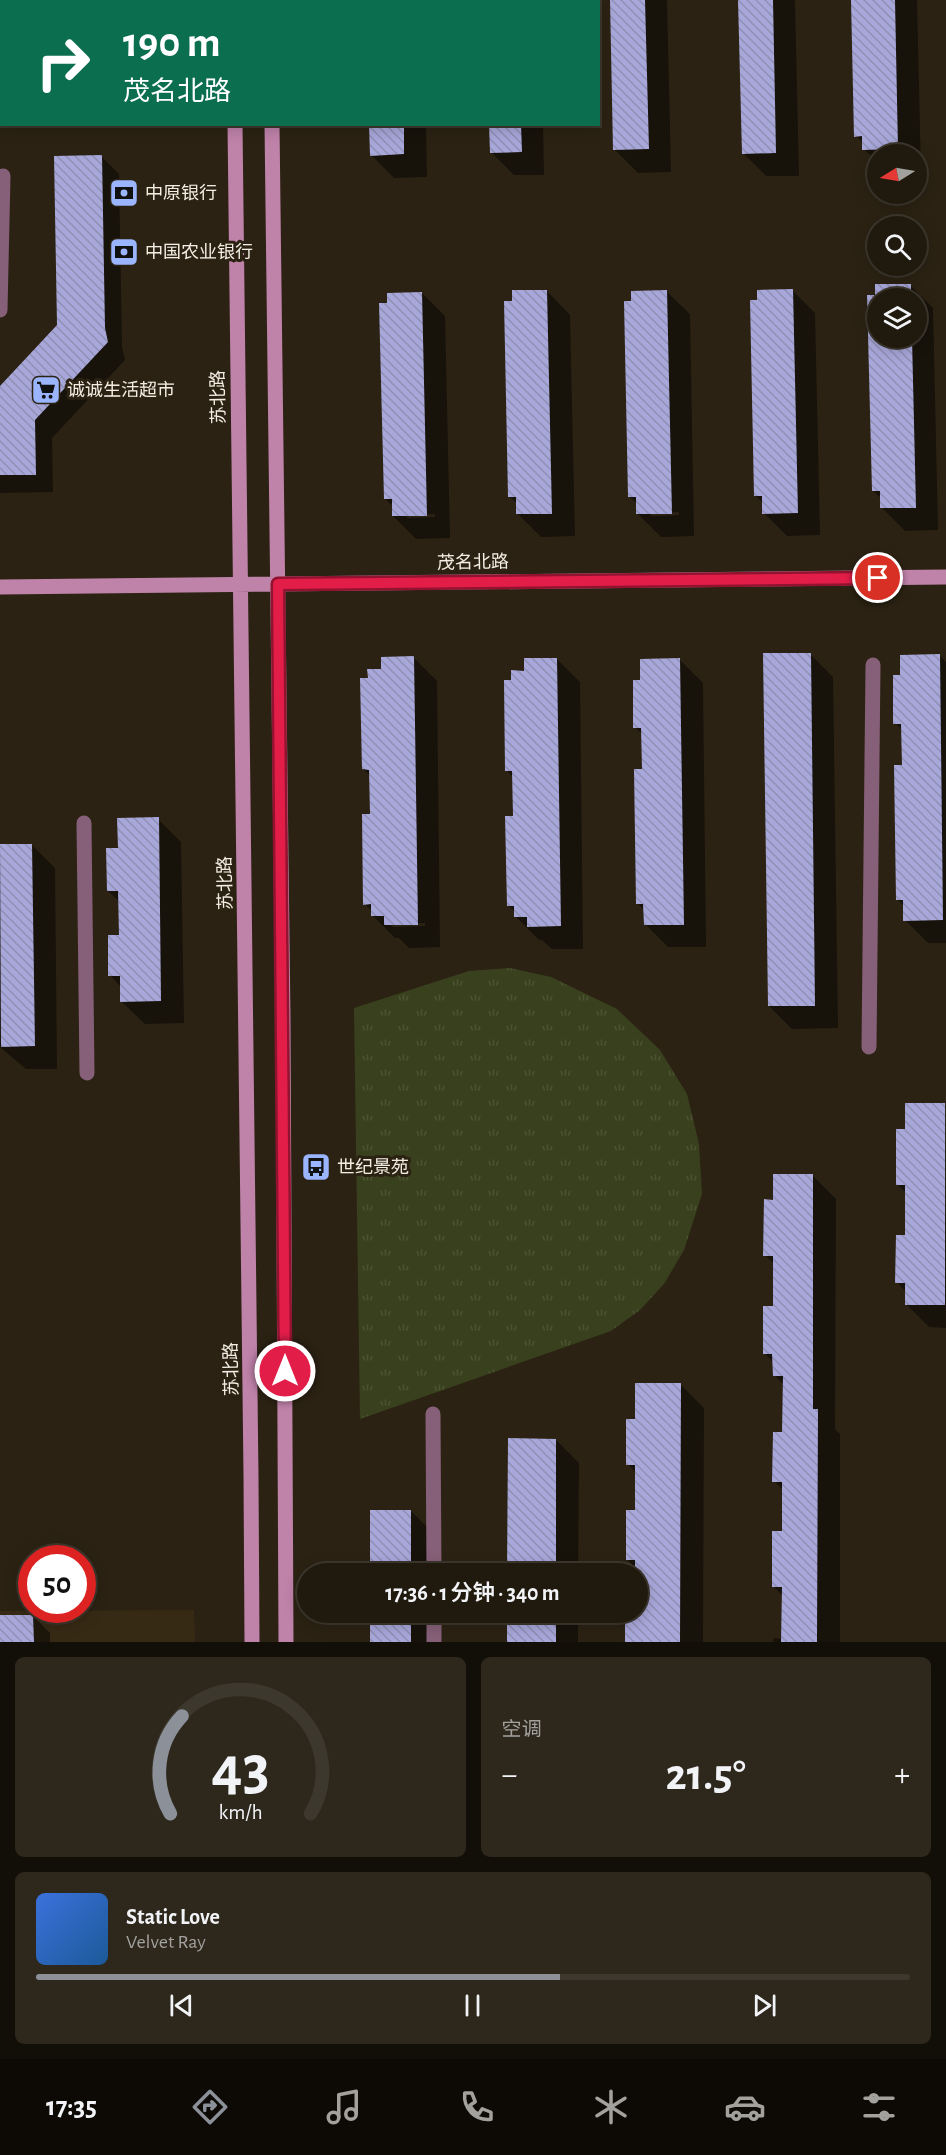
<!DOCTYPE html>
<html lang="zh">
<meta charset="utf-8">
<style>
:root{--surface:#201a0e;--page:#2d271c;--text:#f1f3f6;--muted:#a2a19e;--line:#3d382e;--accent:#8c9099}
body{margin:0;font-family:"Alegreya Sans","Noto Sans SC",sans-serif;background:var(--page);color:var(--text);height:100vh;display:flex;flex-direction:column;font-size:22px;white-space:nowrap}
*{box-sizing:border-box;margin:0}
p{font-size:20px;color:var(--muted)}
.icon{flex:none;width:33px;height:33px;fill:none;stroke:currentColor;stroke-width:2;stroke-linecap:round;stroke-linejoin:round}
.map{position:relative;height:1642px;overflow:hidden}
.panel{display:flex;flex-direction:column;gap:15px;padding:15px;background:#120e08;flex:1}
.panel>*{flex:none}
.guide{position:absolute;left:0px;top:0px;width:600px;height:126px;box-shadow:0 3px 15px #0003,0 0 0 2px var(--line);background:#0b6e4f;color:#fff;overflow:hidden}
.needle{width:39px;rotate:259deg}
.tools{position:absolute;left:867px;top:144px;display:grid;gap:12px}
.tools a{display:grid;place-items:center;width:60px;height:60px;border-radius:50%;background:var(--surface);box-shadow:0 3px 15px #0003,0 0 0 2px var(--line);font-size:30px}
.speed{position:absolute;left:18px;top:1545px;display:flex;gap:12px;font-size:30px;font-weight:700;text-align:center}
.speed>*{display:grid;place-content:center;width:78px;height:78px;border-radius:50%;background:var(--surface);box-shadow:0 3px 15px #0003,0 0 0 2px var(--line);line-height:1}
.speed .limit{border:9px solid #d22;background:#fff;color:#111}
.pin{position:absolute;display:grid;place-items:center;width:51px;height:51px;color:#fff;margin:-26px;border:3px solid #fff;border-radius:50%;box-shadow:0 2px 6px #0007}
.me{position:absolute;width:66px;margin:-33px;rotate:0deg;stroke-linejoin:round;filter:drop-shadow(0 0 4px #0008)}
.turn{display:flex;align-items:center;gap:21px;height:126px;padding:0 24px;font-size:27px}
.turn .icon{width:78px;height:78px;stroke-width:2.5}
.turn b{display:block;font-size:42px;line-height:51px}
.big{font-size:45px;font-weight:600;line-height:1.1}
.panel .tile{flex:1;display:flex;flex-direction:column;justify-content:center;gap:9px;min-width:0;padding:0 21px;border-radius:9px;background:var(--page)}
.panel .dial{align-items:center;gap:0}
.dial svg{height:156px;overflow:visible;fill:none;stroke:var(--line);stroke-width:7;stroke-linecap:round;text-anchor:middle}
.dial text{fill:var(--text);stroke:none}
.song{display:flex;align-items:center;gap:18px}
.cover{width:72px;height:72px;border-radius:9px;background:linear-gradient(135deg,hsl(220 70% 55%),hsl(210 70% 35%))}
.played{height:6px;border-radius:3px;background:linear-gradient(90deg,var(--accent) 60%,var(--line) 60%)}
.keys{display:flex;justify-content:space-around;direction:ltr}
.heat{display:flex;justify-content:space-between;align-items:center;font-size:33px;direction:ltr}
.panel .tiles{flex:1;display:grid;gap:15px;grid-template-columns:1fr 1fr}
.tile:last-child{grid-column:span 2}
.trip{position:absolute;left:297px;top:1563px;width:351px;height:60px;border-radius:30px;background:var(--surface);box-shadow:0 3px 15px #0003,0 0 0 2px var(--line);font-weight:600;line-height:60px;text-align:center}
.tab-bar{display:flex;height:96px;justify-content:space-around;align-items:center;background:#0d0a06;color:var(--muted)}
.tab-bar .icon{width:42px;height:42px}
.tab-bar .selected{color:var(--accent)}
.tab-bar b{font-size:27px;color:var(--text)}
.map>svg:first-child{display:block}
.built{fill:#372a15}
.grass{fill:url(#grass-tufts)}
.shadow{fill:#0007;fill-rule:evenodd}
.building{fill:url(#building-back-hatch)}
.lines{fill:none;stroke-linecap:round;stroke-linejoin:round}
.street{stroke:#866078;stroke-width:15}
.secondary{stroke:#bf82a9;stroke-width:15}
.route-casing{stroke:#92132f;stroke-width:15}
.route{stroke:#e11d48;stroke-width:10}
.labels{text-anchor:middle;stroke-width:6;stroke-linejoin:round;paint-order:stroke}
.poi-label{font-size:18px;fill:#f3ede3;stroke:#2b2213;text-anchor:start}
.street-label{font-size:18px;fill:#f3ede3;stroke:#2b2213}
</style>
<div class="map">
<svg width="946" height="1642" viewBox="0 0 946 1642">
<defs>
<pattern id="grass-tufts" width="24" height="20" patternUnits="userSpaceOnUse" patternTransform="scale(1.5)"><rect width="24" height="20" fill="#38401d"/><path d="M3 7l-1-3M5 7V3M7 7l1-3M15 17l-1-3M17 17v-4M19 17l1-3" fill="none" stroke="#4c5333"/></pattern>
<pattern id="building-back-hatch" width="6" height="6" patternUnits="userSpaceOnUse" patternTransform="scale(1.5)"><rect width="6" height="6" fill="#a8a7da"/><path d="M-1 5l2 2M0 0l6 6M5-1l2 2" fill="none" stroke="#908fb4"/></pattern>
</defs>
<rect width="100%" height="100%" fill="#2b2213"/>
<!-- built -->
<path class="built" d="M194,1610L195,1642H0V1611Z"/>
<!-- grass -->
<path class="grass" d="M510,968L551,977L617,1009L660,1050L687,1094L699,1144L702,1194L684,1250L664,1284L640,1310L611,1331L360,1419L354,1008L469,971Z"/>
<!-- shadow -->
<path class="shadow" d="M45,0H114V2H46Z
M368,0H423V2H368Z
M488,0H541V2H488Z
M611,0H667L671,172L638,173L615,150Z
M740,0H795L799,176H766L743,153Z
M853,0H917L921,172H916V154H878V163L864,149V144L856,136Z
M370,124H426L427,177L394,178L371,155Z
M490,124H543L544,175H514L491,152Z
M101,156L119,174L122,347L125,360L52,438L53,492L0,493V385L3,384L58,326Z
M910,285L933,308L938,530L905,531L881,507V498L873,491L877,296ZM878,298H916V338H878Z
M792,290L815,313L820,535L787,536L764,513V504L756,496Z
M547,291L570,315L575,536L541,537L518,514V504L510,497L513,302Z
M666,291L690,314L694,536L661,537L638,514V504L630,497L633,302ZM679,512V515L652,516L649,513Z
M422,293L445,316L450,538L416,539L393,516V506L385,499L388,304ZM435,514V517L408,518L405,515Z
M810,654L833,677L838,1028L792,1029L769,1006Z
M940,656L946,662V943H928L905,920V907L897,899L903,766V731L895,723L902,677Z
M414,658L437,681L440,947L409,948L399,938H395L372,915V911L365,904L371,816V776L363,769L369,679L382,671ZM425,923V926L393,927L390,924Z
M557,659L580,682L583,949H552L542,940H539L516,917V913L508,905L514,817L513,777L506,770L525,672Z
M680,660L703,683L706,947H668L645,924V911L637,903L643,770V735L635,727L642,681Z
M158,819L181,842L184,1023L145,1024L121,1001V987L110,975L121,937L120,902L108,891L119,849Z
M32,845L55,868L57,1069H26L0,1047V855Z
M945,1104L946,1328L929,1327L906,1304V1292L897,1282L906,1236V1193L897,1184L906,1130Z
M813,1176L836,1199L835,1429L840,1434V1642H773L774,1638L783,1639V1596L774,1587L783,1533L784,1491L774,1481L783,1433L784,1385L774,1375V1363L765,1354L774,1307V1264L765,1255L774,1201Z
M681,1385L704,1408L703,1642H627L638,1612V1574L636,1569L627,1559L637,1511V1474L628,1464L637,1421Z
M556,1440L579,1463L578,1574H509Z
M411,1511L434,1534V1574H371Z
M371,1612H433V1642H371Z
M509,1612H578V1642H509Z
M0,1616H33L50,1633V1642H0Z"/>
<!-- building -->
<path class="building" d="M610,0H645L649,149L613,150Z
M738,0H773L776,153L742,154Z
M851,0H895L898,149L862,150V136L854,137Z
M369,124H404V154L370,156Z
M489,124H521L522,152L490,153Z
M102,155L105,328L108,342L35,420L36,475H0V386L57,325L54,156Z
M875,284H911V298H878V338H912L916,508H880V491H872L867,295H875Z
M793,289L798,513L762,514V496H754L750,300H757V290Z
M512,290H547L552,514H516V497H508L504,301H512Z
M667,290L672,514H636V497H628L624,301H631V291Z
M422,292L427,516H392V499H384L379,303H387V293Z
M763,653H811L815,1006H768Z
M940,654L943,920L903,921V900H896L894,765H902L901,724H893V675H900V655Z
M414,656L418,925H384V916H371V904L363,905L362,814H370L369,770L362,769L360,678H368L367,669H381V657Z
M524,658H557L561,926L527,927V917H514V906H507L505,816H513L512,771H505L504,680H511V670L524,671Z
M680,658L684,925H644L643,904H636L634,769H642L641,728H633V680H640V659Z
M159,817L161,1001L120,1002V976H108V935H119L118,891H107L106,848H118L117,818Z
M0,844H32L35,1046L1,1047Z
M905,1103H945V1305H905V1283H895L896,1235H905V1185H896V1129H905Z
M773,1174H813V1409H818L817,1642H781L782,1587H772V1531H782V1482H772L773,1432H782L783,1376H773L772,1354H763V1306H773V1256H763L764,1199L773,1200Z
M635,1383H681L680,1642H625V1612H638V1574H635V1560H626V1510H635V1465H626V1419H635Z
M508,1438L556,1439V1574H507Z
M370,1510H411V1574H370Z
M370,1612H411V1642H370Z
M507,1612H556V1642H507Z
M0,1615H33L34,1642H0Z"/>
<g class="lines">
<!-- street -->
<path class="street" d="M3,2V0
M0,310L3,176
M84,823L87,1073
M869,1047L873,665
M433,1414L434,1574
M434,1612V1642"/>
<!-- secondary -->
<path class="secondary" d="M234,0V2
M271,0V2
M235,124L251,1476L252,1642
M272,124L283,1020L286,1642
M0,587L946,577"/>
</g>
<g class="lines">
<!-- route casing -->
<g class="route-casing">
<path id="route" d="M285,1371L278,584L878,578"/>
</g>
<!-- route -->
<use href="#route" class="route"/>
</g>
<!-- icons -->
<defs>
<g id="bank-square" transform="scale(1.5)"><rect x="-9" y="-9" width="18" height="18" rx="4" fill="#9ab5fd" stroke="#2b2213"/><path d="M-6-4H6V4H-6ZM0-2.3a2.3 2.3 0 1 0 0 4.6a2.3 2.3 0 1 0 0-4.6Z" fill="#111"/></g>
<g id="supermarket-square" transform="scale(1.5)"><rect x="-9" y="-9" width="18" height="18" rx="4" fill="#9ab5fd" stroke="#2b2213"/><path d="M-6-5.5h2.5l.6 2H6L4.5 2H-2.5L-4.4-4H-6ZM-1.5 3.2a1.3 1.3 0 1 0 .1 0ZM3 3.2a1.3 1.3 0 1 0 .1 0Z" fill="#111"/></g>
<g id="bus-square" transform="scale(1.5)"><rect x="-9" y="-9" width="18" height="18" rx="4" fill="#9ab5fd" stroke="#2b2213"/><path d="M-5-6H5V4H4V6H2V4H-2V6H-4V4H-5ZM-3.5-4V0h7V-4ZM-3.5 1.2v1.5H-2V1.2ZM2 1.2v1.5H3.5V1.2Z" fill="#111"/></g>
</defs>
<g fill-rule="evenodd">
<use href="#bank-square" x="124" y="193"/>
<use href="#bank-square" x="124" y="252"/>
<use href="#supermarket-square" x="46" y="390"/>
<use href="#bus-square" x="316" y="1167"/>
</g>
<g class="labels">
<!-- poi labels -->
<g class="poi-label">
<text x="145" y="199">中原银行</text>
<text x="145" y="258">中国农业银行</text>
<text x="67" y="396">诚诚生活超市</text>
<text x="337" y="1173">世纪景苑</text>
</g>
<!-- street labels -->
<g class="street-label">
<text transform="translate(218 397) rotate(-91)" y="6">苏北路</text>
<text transform="translate(473 562) rotate(-1)" y="6">茂名北路</text>
<text transform="translate(225 883) rotate(-91)" y="6">苏北路</text>
<text transform="translate(231 1369) rotate(-91)" y="6">苏北路</text>
</g>
</g>
</svg>
<div class="tools">
<a><svg class="needle" viewBox="-14 -14 28 28"><path d="M0-13l5 13h-10z" fill="#e53935"/><path d="M0 13l5-13h-10z" fill="#a2a19e"/></svg></a>
<a><svg class="icon" aria-label="search" viewBox="0 0 24 24"><circle cx="10" cy="10" r="6"/><path d="M15 15l6 6"/></svg></a>
<a><svg class="icon" aria-label="layers" viewBox="0 0 24 24"><path d="M12 4l9 5-9 5-9-5zM3 14l9 5 9-5"/></svg></a>
</div>
<div class="speed"><div class="limit">50</div></div>
<div class="pin" style="left:878px;top:578px;background:#d93025"><svg class="icon" aria-label="arrive" viewBox="0 0 24 24"><path d="M6 21V4h12l-3 4 3 4H6"/></svg></div>
<svg class="me" style="left:285px;top:1371px" viewBox="-20 -20 40 40"><circle r="17" fill="#e11d48" stroke="#fff" stroke-width="3"/><path d="M0-11L8 9 0 5-8 9z" fill="#fff"/></svg>
<div class="trip">17:36 · 1 分钟 · 340 m</div>
<div class="guide">
<div class="turn"><svg class="icon" aria-label="right" viewBox="0 0 24 24"><path d="M7 20v-9h11M14 6l5 5-5 5"/></svg><div><b>190 m</b>茂名北路</div></div>
</div>
</div>
<section class="panel">
<div class="tiles">
<div class="tile dial"><svg viewBox="0 0 100 80">
<path d="M14 69A42 42 0 1 1 86 69"/>
<path d="M14 69A42 42 0 0 1 20 19" stroke="#8c9099"/>
<text x="50" y="56" font-size="32" font-weight="700">43</text>
<text x="50" y="72" font-size="11">km/h</text>
</svg></div>
<div class="tile"><p>空调</p>
<div class="heat"><a>−</a><b class="big">21.5°</b><a>+</a></div>
</div>
<div class="tile">
<div class="song"><i class="cover"></i><div><b>Static Love</b><p>Velvet Ray</p></div></div>
<div class="played"></div>
<div class="keys"><svg class="icon" aria-label="previous" viewBox="0 0 24 24"><path d="M18 5L8 12l10 7zM5 5v14"/></svg><svg class="icon" aria-label="pause" viewBox="0 0 24 24"><path d="M8 5v14M16 5v14"/></svg><svg class="icon" aria-label="next" viewBox="0 0 24 24"><path d="M6 5l10 7-10 7zM19 5v14"/></svg></div>
</div>
</div>
</section>
<nav class="tab-bar">
<b>17:35</b>
<svg class="icon selected" aria-label="directions" viewBox="0 0 24 24"><path d="M12 3l9 9-9 9-9-9zM9 14v-3h6M13 9l2 2-2 2"/></svg>
<svg class="icon" aria-label="music" viewBox="0 0 24 24"><path d="M9 18V5l10-2v13"/><circle cx="6" cy="18" r="3"/><circle cx="16" cy="16" r="3"/></svg>
<svg class="icon" aria-label="phone" viewBox="0 0 24 24"><path d="M5 4h4l2 5-3 2q2 4 5 5l2-3 5 2v4C11 20 4 13 5 4z"/></svg>
<svg class="icon" aria-label="climate" viewBox="0 0 24 24"><path d="M12 3v18M4 7l16 10M4 17L20 7"/></svg>
<svg class="icon" aria-label="car" viewBox="0 0 24 24"><path d="M5 17H2v-5l4-1 3-4h7l3 4 3 1v5h-3M9 17h6M6 11h13"/><circle cx="7" cy="17" r="2"/><circle cx="17" cy="17" r="2"/></svg>
<svg class="icon" aria-label="filters" viewBox="0 0 24 24"><path d="M4 7h16M4 17h16"/><circle cx="9" cy="7" r="2"/><circle cx="15" cy="17" r="2"/></svg>
</nav>
